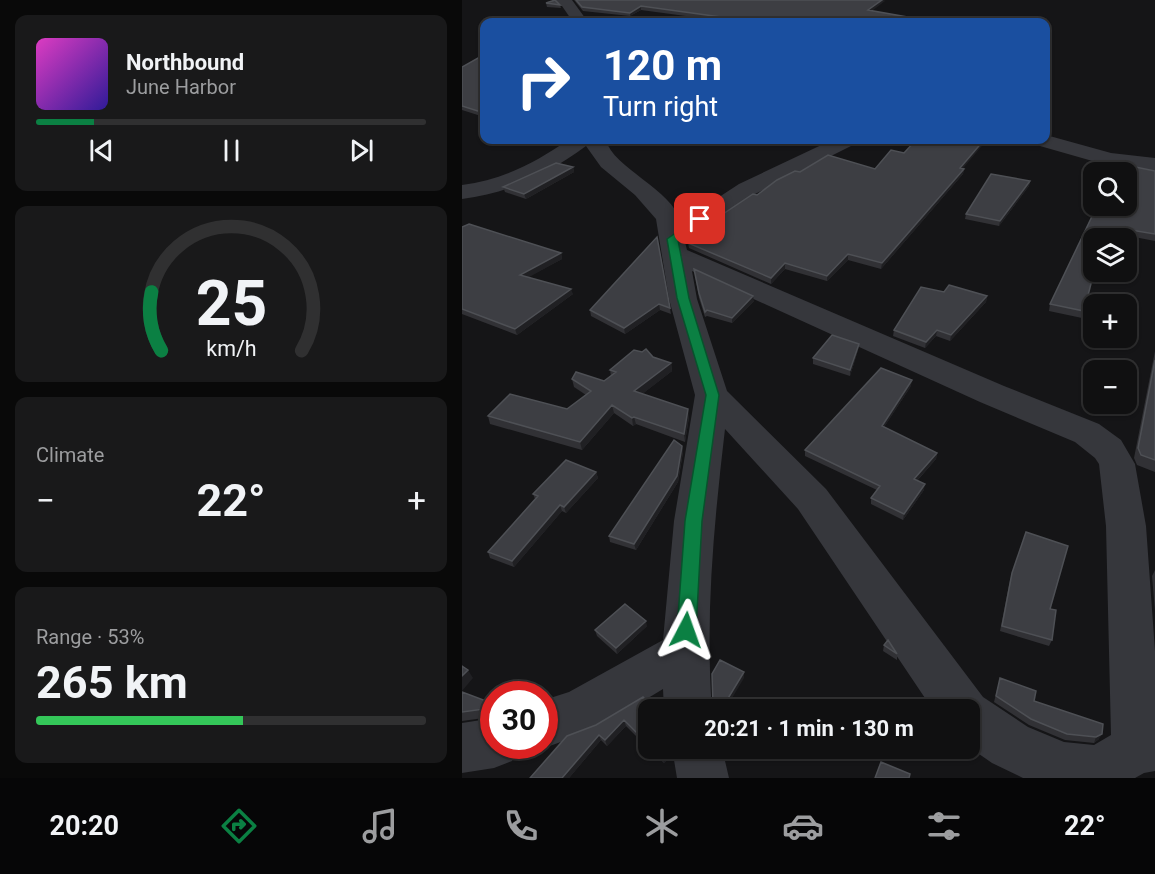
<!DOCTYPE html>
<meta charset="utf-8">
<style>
:root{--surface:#101011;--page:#19191a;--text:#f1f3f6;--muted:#9c9d9f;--line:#303031;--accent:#0b8043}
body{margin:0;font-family:Roboto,sans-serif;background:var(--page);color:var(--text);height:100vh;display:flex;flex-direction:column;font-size:22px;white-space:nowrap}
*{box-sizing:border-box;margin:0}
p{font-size:20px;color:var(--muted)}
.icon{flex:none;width:33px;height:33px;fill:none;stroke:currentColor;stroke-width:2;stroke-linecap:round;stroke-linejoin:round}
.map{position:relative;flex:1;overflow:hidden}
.details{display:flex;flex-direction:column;gap:15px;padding:15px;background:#090909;width:462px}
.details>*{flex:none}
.banner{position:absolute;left:18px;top:18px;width:570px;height:126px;border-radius:12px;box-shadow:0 2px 4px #0004,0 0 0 2px var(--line);background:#1a4fa0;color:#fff;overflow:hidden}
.tools{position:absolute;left:621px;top:162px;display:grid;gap:12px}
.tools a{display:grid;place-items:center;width:54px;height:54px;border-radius:12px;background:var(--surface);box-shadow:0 2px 4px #0004,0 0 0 2px var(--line);font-size:30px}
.speed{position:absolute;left:18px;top:681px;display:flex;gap:12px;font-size:30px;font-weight:700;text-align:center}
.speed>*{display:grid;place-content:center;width:78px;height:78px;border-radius:50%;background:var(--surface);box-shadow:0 2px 4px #0004,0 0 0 2px var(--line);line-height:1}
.speed .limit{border:9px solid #d22;background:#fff;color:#111}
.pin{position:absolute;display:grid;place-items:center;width:51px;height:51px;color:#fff;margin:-26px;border-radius:12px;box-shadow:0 3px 9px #0006}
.me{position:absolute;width:66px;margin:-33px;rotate:4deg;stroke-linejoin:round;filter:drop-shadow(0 0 4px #0008)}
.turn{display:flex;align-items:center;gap:21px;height:126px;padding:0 24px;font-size:27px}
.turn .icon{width:78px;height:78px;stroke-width:2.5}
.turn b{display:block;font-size:42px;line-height:51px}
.big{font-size:45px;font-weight:700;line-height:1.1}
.details .card{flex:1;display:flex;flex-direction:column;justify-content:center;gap:9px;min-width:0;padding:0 21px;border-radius:12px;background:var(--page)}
.details .dial{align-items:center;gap:0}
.dial svg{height:156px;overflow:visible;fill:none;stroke:var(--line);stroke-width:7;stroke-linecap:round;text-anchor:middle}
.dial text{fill:var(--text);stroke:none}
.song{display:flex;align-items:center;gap:18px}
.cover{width:72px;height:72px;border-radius:9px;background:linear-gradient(135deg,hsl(310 70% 55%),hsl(250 70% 35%))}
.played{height:6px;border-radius:3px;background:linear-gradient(90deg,var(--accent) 15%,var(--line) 15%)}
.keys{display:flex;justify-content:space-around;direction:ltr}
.heat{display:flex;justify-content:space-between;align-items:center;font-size:33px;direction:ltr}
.charge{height:9px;border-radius:4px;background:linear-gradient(90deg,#34c759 53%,var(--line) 0)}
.trip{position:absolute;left:176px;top:699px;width:342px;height:60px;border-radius:12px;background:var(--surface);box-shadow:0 2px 4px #0004,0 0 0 2px var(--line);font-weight:700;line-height:60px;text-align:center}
.menu{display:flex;height:96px;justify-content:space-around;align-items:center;background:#060607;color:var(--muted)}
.menu .icon{width:42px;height:42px}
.menu .current{color:var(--accent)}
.menu b{font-size:27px;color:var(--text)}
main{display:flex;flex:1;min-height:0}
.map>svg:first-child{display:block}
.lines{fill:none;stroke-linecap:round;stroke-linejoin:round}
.minor{fill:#36373c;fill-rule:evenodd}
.wall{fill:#313135}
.shaded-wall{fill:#202023}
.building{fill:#3d3e43;stroke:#4e5055;stroke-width:1.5}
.route{fill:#0b8043;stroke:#07532c;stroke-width:1.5}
</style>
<main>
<section class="details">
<div class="card">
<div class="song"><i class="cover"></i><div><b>Northbound</b><p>June Harbor</p></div></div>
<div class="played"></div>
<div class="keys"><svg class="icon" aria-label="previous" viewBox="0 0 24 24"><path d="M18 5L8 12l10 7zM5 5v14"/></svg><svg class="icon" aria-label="pause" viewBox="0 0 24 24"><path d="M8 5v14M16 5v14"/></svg><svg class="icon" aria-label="next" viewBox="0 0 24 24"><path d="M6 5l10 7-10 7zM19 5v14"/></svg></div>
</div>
<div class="card dial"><svg viewBox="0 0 100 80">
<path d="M14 69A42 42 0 1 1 86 69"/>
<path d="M14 69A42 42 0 0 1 9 39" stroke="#0b8043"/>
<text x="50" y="56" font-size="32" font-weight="700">25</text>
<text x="50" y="72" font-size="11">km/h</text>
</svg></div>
<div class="card"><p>Climate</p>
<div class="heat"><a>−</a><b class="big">22°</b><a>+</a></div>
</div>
<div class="card"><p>Range · 53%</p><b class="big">265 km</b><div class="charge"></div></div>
</section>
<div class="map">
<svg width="693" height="778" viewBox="0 0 693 778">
<rect width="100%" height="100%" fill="#151517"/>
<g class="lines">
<!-- minor -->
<path class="minor" d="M92,0H110L126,22H111L100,6Z
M584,135L649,153L693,158V172L648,166L571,144L568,140H584Z
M106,140H144C151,168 210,189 219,222L277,184L370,140H396L393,144L293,194L223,242L225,250L542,386L637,424L659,440L673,464L684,526L693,651V771L682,773L673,778H561L530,763L507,747V710H471L336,509L263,429C252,523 243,616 250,710H202L201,689L135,729L82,748L76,746H82V700L107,692L201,640L212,521L233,395L207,299L194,219L173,195L139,167L124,146C86,174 48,193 0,199V185C40,180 73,163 106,140ZM230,271L518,402L613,442L633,458L637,464L644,526L649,735L632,745L602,742L566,727L521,697L364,489L265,391L235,299Z
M32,718V746H56L50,761L32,768L0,773V723Z
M210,748H260L267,778H215Z"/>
</g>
<!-- wall -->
<path class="wall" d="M112,0H424L261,21L179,10L168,16L121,11Z
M84,3L98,5L99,8L85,7Z
M22,59V117L0,110V67Z
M442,153L502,169L501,174L419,269L386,260L365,281L323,269L309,284L227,248L225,238L295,195L338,172L413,169Z
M644,161L693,171V241L667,236L664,241V238H632V272L620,318L587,311L588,304L635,206H664V172H640Z
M111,167L112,172L64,199L43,192L41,187Z
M568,181L567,186L537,226L503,219L504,214Z
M0,227L99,253L100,259L66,277L111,294L55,335L0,314Z
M195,237L209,314L198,310L163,334L129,316L128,310Z
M232,269L292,301L270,323L245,316L243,317L237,298Z
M633,272H648L646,275Z
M482,292L525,296L524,302L488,341L474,336L463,348L431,336L432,330Z
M397,344L396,350L388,376L351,364V358Z
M693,351V472L675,465L672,458Z
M191,357L209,363L210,371L180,394L227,417L223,442L174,424L171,426L152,413L120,450L28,424L26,416L105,409L124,395L112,387L110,379L142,381L149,376L148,370Z
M449,386L422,427L475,453L474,459L455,481L462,490L441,520L409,504V498L415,490L343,456V450Z
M220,446L221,452L216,482L174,550L148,542L147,536Z
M134,472L136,478L104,513L100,511L52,567L28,558L26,552L73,499L71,494Z
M564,532L588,609L590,640L587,646L538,631L548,580Z
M693,570V611L690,576Z
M185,626L155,654L135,636L133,630Z
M422,645L435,654V660L421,651Z
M538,678L572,701L637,739L632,743L603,740L567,725L532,702Z
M0,692L32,704L29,717L0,721Z
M186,710V748L164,726L145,746L139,740L107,778H68L105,736Z
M187,748H208L209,756L202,763Z"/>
<!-- shaded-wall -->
<path class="shaded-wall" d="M420,0L423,1L406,14V10Z
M179,6V10L168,16V13Z
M522,140H525L497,173L498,168Z
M111,167L112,172L64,199L62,194Z
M502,169L501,174L419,269L420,263Z
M568,181L567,186L537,226L538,221Z
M99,253L100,259L60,281L58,275Z
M386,254V260L365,281V276Z
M323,263V269L309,284V278Z
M109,289L111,294L55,335L53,329Z
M291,296L292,301L270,323V318Z
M525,296L524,302L488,341L489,335Z
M197,304L198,310L163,334L162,328Z
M475,330L474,336L463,348L464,342Z
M397,344L396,350L388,376V370Z
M209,363L210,371L174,399L172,391Z
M450,380L449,386L419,432L420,426Z
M150,405L152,413L120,450L118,442Z
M226,409L227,417L223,442L222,434Z
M172,417L174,424L171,426L170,418Z
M220,446L221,452L216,482L174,550L172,544Z
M475,453L474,459L451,485L452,479Z
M134,472L136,478L104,513L102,507Z
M463,484L462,490L441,520L442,514Z
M98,505L100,511L52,567L50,561Z
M184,621L185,626L155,654L154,648Z
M6,670L11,678L0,691V676Z
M282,672V678L263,710H259Z
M162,720L164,726L145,746L143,740Z
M640,734L637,739L632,743L634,737Z
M137,735L139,740L107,778H100Z
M207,748H208L209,756L202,763L200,758Z"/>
<!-- building -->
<path class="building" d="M93,0L98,5L84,3Z
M114,0H420L406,10L474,22H258L266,18L179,6L168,13L120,7Z
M16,58L22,59V113L0,106V67Z
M454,140H522L498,168L502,169L420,263L386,254L365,276L323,263L309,278L226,243L225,238L291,194L295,195L315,180L333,171L338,172L366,155L413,169L429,150L442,153Z
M644,161L693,171V234L669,230L664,238H632V272L622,311L588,304L635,206H664V172H640Z
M94,163L111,167L62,194L41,187Z
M529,174L568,181L538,221L504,214Z
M7,224L99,253L58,275L109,289L53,329L0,309V227Z
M195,237L208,308L197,304L162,328L128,310Z
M232,269L291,296L270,318L245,310L243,312L237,293Z
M487,285L525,296L489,335L475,330L464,342L432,330L459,287L482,292Z
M370,335L397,344L388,370L351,358Z
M184,349L191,357L209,363L172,391L226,409L222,434L172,417L170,418L150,405L118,442L26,416L48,394L105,409L129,391L110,379L114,372L142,381L154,372L148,370L172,350L180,352Z
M693,360V460L679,455L676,448Z
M419,368L450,380L420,426L475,453L452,479L463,484L442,514L409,498L418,486L343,450Z
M212,440L220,446L215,476L172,544L147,536Z
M104,460L134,472L102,507L98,505L50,561L26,552L76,496L71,494Z
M564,532L606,546L588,609L594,610L590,640L540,626L550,573Z
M163,604L184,621L154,648L133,630Z
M426,640L435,654L422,645Z
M258,660L282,672L259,710L251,705L250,674Z
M0,666L6,670L0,676Z
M538,678L574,691L572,701L641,724L640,734L634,737L605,734L569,719L534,696Z
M0,692L32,704V726L29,729V708L0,712Z
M181,697L193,710H186V744L162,720L143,740L137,735L100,778H68L105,736L134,725Z
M191,748H207L208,751L200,758Z
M419,762L448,774L447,778H413Z"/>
<!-- route -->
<path class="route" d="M238,216L243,219L242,221L216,240L227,298L257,395L240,521L234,630L231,636L224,639L218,636L215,630L223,521L244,395L215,298L205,239Z"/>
</svg>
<div class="tools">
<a><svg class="icon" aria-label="search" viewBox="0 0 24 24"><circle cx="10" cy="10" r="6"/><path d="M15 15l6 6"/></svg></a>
<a><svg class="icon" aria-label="layers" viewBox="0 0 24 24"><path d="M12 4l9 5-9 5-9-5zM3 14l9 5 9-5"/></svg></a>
<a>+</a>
<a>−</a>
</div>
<div class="speed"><div class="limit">30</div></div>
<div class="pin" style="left:238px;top:219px;background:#d93025"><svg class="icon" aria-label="arrive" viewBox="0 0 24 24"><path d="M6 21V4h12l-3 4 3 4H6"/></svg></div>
<svg class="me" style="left:224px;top:630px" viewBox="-20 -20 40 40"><path d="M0-17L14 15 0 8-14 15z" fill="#0b8043" stroke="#fff" stroke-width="4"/></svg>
<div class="trip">20:21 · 1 min · 130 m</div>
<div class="banner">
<div class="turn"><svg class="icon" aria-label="right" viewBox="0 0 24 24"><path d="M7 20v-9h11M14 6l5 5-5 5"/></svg><div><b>120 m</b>Turn right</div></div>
</div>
</div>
</main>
<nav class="menu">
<b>20:20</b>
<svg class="icon current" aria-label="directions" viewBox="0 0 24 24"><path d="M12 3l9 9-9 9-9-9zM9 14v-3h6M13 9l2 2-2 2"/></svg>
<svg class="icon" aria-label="music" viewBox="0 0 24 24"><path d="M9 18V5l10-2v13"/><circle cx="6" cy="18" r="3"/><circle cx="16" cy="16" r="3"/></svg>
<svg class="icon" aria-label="phone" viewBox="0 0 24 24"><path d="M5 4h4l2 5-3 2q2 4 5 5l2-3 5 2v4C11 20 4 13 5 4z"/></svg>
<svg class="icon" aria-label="climate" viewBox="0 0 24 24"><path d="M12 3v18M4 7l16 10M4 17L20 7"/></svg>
<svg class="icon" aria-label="car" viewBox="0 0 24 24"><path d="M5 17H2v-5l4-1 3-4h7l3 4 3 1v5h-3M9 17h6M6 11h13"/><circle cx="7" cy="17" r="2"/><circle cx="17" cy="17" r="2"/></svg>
<svg class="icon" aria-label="filters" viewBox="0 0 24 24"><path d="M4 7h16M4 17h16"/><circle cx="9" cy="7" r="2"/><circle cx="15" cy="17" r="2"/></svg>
<b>22°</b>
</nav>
